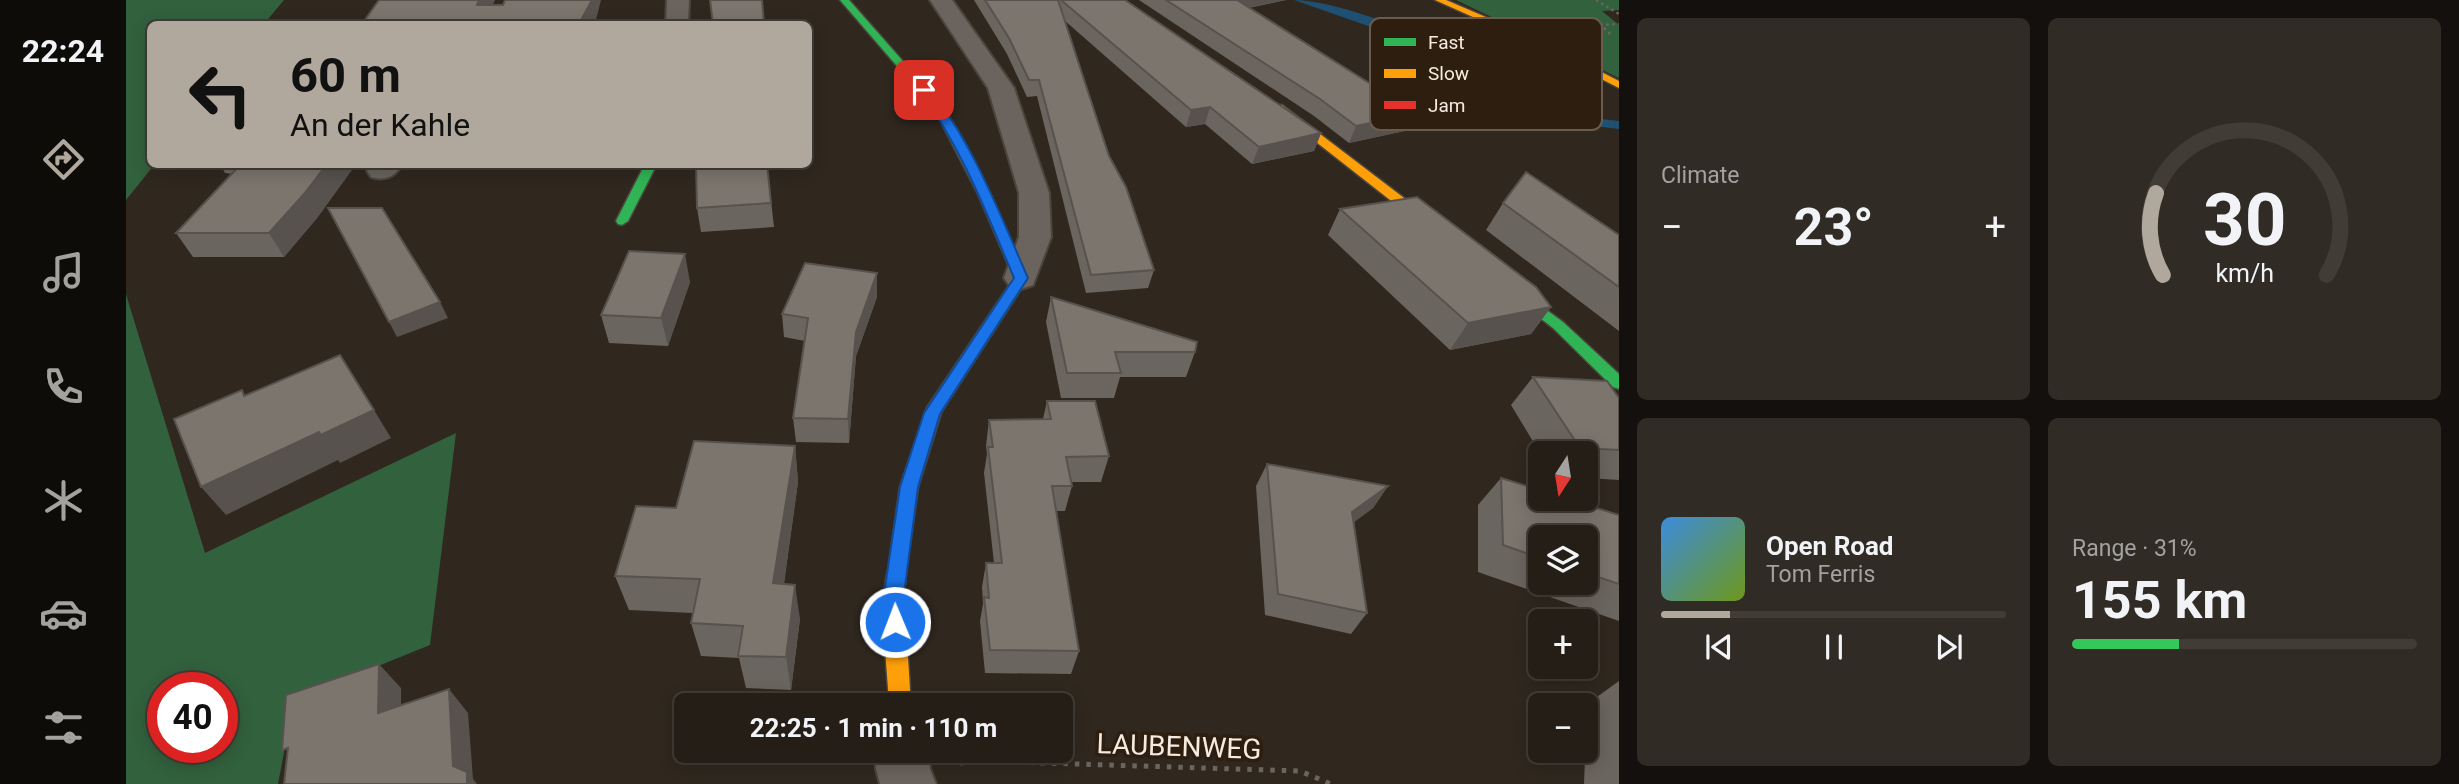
<!DOCTYPE html>
<meta charset="utf-8">
<style>
:root{--surface:#241e17;--page:#302b24;--text:#f1f3f6;--muted:#a3a2a1;--line:#413c36;--accent:#b0a79d}
body{margin:0;font-family:Roboto,sans-serif;background:var(--page);color:var(--text);height:100vh;display:flex;flex-direction:column;font-size:26px;white-space:nowrap}
*{box-sizing:border-box;margin:0}
p{font-size:23px;color:var(--muted)}
.icon{flex:none;width:38px;height:38px;fill:none;stroke:currentColor;stroke-width:2;stroke-linecap:round;stroke-linejoin:round}
.map{position:relative;flex:1;overflow:hidden}
.side{display:flex;flex-direction:column;gap:18px;padding:18px;background:#14100d;width:840px}
.side>*{flex:none}
.banner{position:absolute;left:21px;top:21px;width:665px;height:147px;border-radius:10px;box-shadow:0 4px 18px #0003,0 0 0 2px var(--line);background:#b0a79d;color:#111;overflow:hidden}
.needle{width:46px;rotate:192deg}
.buttons{position:absolute;left:1402px;top:441px;display:grid;gap:14px}
.buttons a{display:grid;place-items:center;width:70px;height:70px;border-radius:10px;background:var(--surface);box-shadow:0 4px 18px #0003,0 0 0 2px var(--line);font-size:35px}
.speed{position:absolute;left:21px;top:672px;display:flex;gap:14px;font-size:35px;font-weight:700;text-align:center}
.speed>*{display:grid;place-content:center;width:91px;height:91px;border-radius:50%;background:var(--surface);box-shadow:0 4px 18px #0003,0 0 0 2px var(--line);line-height:1}
.speed .limit{border:10px solid #d22;background:#fff;color:#111}
.pin{position:absolute;display:grid;place-items:center;width:60px;height:60px;color:#fff;margin:-30px;border-radius:14px;box-shadow:0 4px 10px #0006}
.me{position:absolute;width:77px;margin:-38px;rotate:359deg;stroke-linejoin:round;filter:drop-shadow(0 0 5px #0008)}
.turn{display:flex;align-items:center;gap:24px;height:147px;padding:0 28px;font-size:32px}
.turn .icon{width:91px;height:91px;stroke-width:2.5}
.turn b{display:block;font-size:49px;line-height:60px}
.big{font-size:52px;font-weight:700;line-height:1.1}
.side .widget{flex:1;display:flex;flex-direction:column;justify-content:center;gap:10px;min-width:0;padding:0 24px;border-radius:10px;background:var(--page)}
.side .dial{align-items:center;gap:0}
.dial svg{height:182px;overflow:visible;fill:none;stroke:var(--line);stroke-width:7;stroke-linecap:round;text-anchor:middle}
.dial text{fill:var(--text);stroke:none}
.song{display:flex;align-items:center;gap:21px}
.cover{width:84px;height:84px;border-radius:10px;background:linear-gradient(135deg,hsl(210 70% 55%),hsl(80 70% 35%))}
.played{height:7px;border-radius:4px;background:linear-gradient(90deg,var(--accent) 20%,var(--line) 20%)}
.keys{display:flex;justify-content:space-around;direction:ltr}
.heat{display:flex;justify-content:space-between;align-items:center;font-size:38px;direction:ltr}
.charge{height:10px;border-radius:5px;background:linear-gradient(90deg,#34c759 31%,var(--line) 0)}
.side .tiles{flex:1;display:grid;gap:18px;grid-template-columns:repeat(2,1fr)}
.trip{position:absolute;left:548px;top:693px;width:399px;height:70px;border-radius:10px;background:var(--surface);box-shadow:0 4px 18px #0003,0 0 0 2px var(--line);font-weight:700;line-height:70px;text-align:center}
main{display:flex;flex:1;min-height:0}
.tab-bar{display:flex;flex-direction:column;width:126px;justify-content:space-around;align-items:center;background:#0e0c09;color:var(--muted)}
.tab-bar .icon{width:49px;height:49px}
.tab-bar .on{color:var(--accent)}
.tab-bar b{font-size:32px;color:var(--text)}
.map>svg:first-child{display:block}
.forest{fill:#32613e;fill-rule:evenodd}
.lines{fill:none;stroke-linecap:round;stroke-linejoin:round}
.stream{fill:#1e5074;fill-rule:evenodd}
.street-casing{stroke:#4b453e;stroke-width:4}
.fast-casing{stroke:#4b453e;stroke-width:3}
.slow-casing{stroke:#4b453e;stroke-width:3}
.jam-casing{stroke:#4b453e;stroke-width:3}
.path-far1{stroke:#6b655f;stroke-width:2.5;stroke-dasharray:2.5 3.5;stroke-linecap:butt}
.path{stroke:#6b655f;stroke-width:5;stroke-dasharray:4.5 7;stroke-linecap:butt}
.street{fill:#6b645e;fill-rule:evenodd}
.fast{fill:#30b455;fill-rule:evenodd}
.slow{fill:#ff9f0a;fill-rule:evenodd}
.jam{fill:#e5322d;fill-rule:evenodd}
.wall{fill:#6b655f;fill-rule:evenodd}
.shaded-wall{fill:#57524d}
.building{fill:#7c756e;stroke:#57524d;stroke-width:2}
.route{fill:#1a73e8;stroke:#114b97;stroke-width:2}
.labels{text-anchor:middle;stroke-width:7;stroke-linejoin:round;paint-order:stroke}
.near-street-label{font-size:28px;fill:#f5ebe1;stroke:#2d1e0f}
.key{fill:#2d1e0f;stroke:#695c4e;stroke-width:2}
.key-label{font-size:19px;fill:#f5ebe1}
</style>
<main>
<nav class="tab-bar">
<b>22:24</b>
<svg class="icon on" aria-label="directions" viewBox="0 0 24 24"><path d="M12 3l9 9-9 9-9-9zM9 14v-3h6M13 9l2 2-2 2"/></svg>
<svg class="icon" aria-label="music" viewBox="0 0 24 24"><path d="M9 18V5l10-2v13"/><circle cx="6" cy="18" r="3"/><circle cx="16" cy="16" r="3"/></svg>
<svg class="icon" aria-label="phone" viewBox="0 0 24 24"><path d="M5 4h4l2 5-3 2q2 4 5 5l2-3 5 2v4C11 20 4 13 5 4z"/></svg>
<svg class="icon" aria-label="climate" viewBox="0 0 24 24"><path d="M12 3v18M4 7l16 10M4 17L20 7"/></svg>
<svg class="icon" aria-label="car" viewBox="0 0 24 24"><path d="M5 17H2v-5l4-1 3-4h7l3 4 3 1v5h-3M9 17h6M6 11h13"/><circle cx="7" cy="17" r="2"/><circle cx="17" cy="17" r="2"/></svg>
<svg class="icon" aria-label="filters" viewBox="0 0 24 24"><path d="M4 7h16M4 17h16"/><circle cx="9" cy="7" r="2"/><circle cx="15" cy="17" r="2"/></svg>
</nav>
<div class="map">
<svg width="1493" height="784" viewBox="0 0 1493 784">
<rect width="100%" height="100%" fill="#30281f"/>
<!-- forest -->
<path class="forest" d="M0,0H158L138,24H24V164L28,165L0,200Z
M1330,0H1493V10L1476,11L1493,25V78Z
M0,294L79,553L330,433L304,645L168,700L152,784H0ZM37,688H96V747H37Z"/>
<g class="lines">
<!-- stream -->
<path class="stream" d="M1168,0C1201,0 1267,23 1297,38C1333,57 1366,86 1404,102C1433,115 1462,118 1493,121V129L1435,122L1393,107L1288,42Z"/>
<!-- street casing -->
<g class="street-casing">
<path id="street" d="M541,0H563L562,24H540Z
M804,0H826L888,88L923,193L925,237L907,285L895,289L883,285L878,278L893,237V193L862,88Z
M245,164H277C268,177 260,181 245,177L241,171Z
M749,751H803L804,769L810,784H754L750,769Z"/>
</g>
<!-- fast casing -->
<g class="fast-casing">
<path id="fast" d="M714,0H723L819,109L864,194L902,278L814,414H802L800,410L802,406L888,278L852,194L809,110Z
M519,164H531L502,221L496,225L492,224L490,221Z
M1378,279L1437,322L1493,374V389L1487,387L1427,328L1373,286L1371,283L1373,280Z"/>
</g>
<!-- slow casing -->
<g class="slow-casing">
<path id="slow" d="M1309,0H1320L1411,39L1493,81V88L1405,43Z
M1148,105H1156L1320,230V236H1310L1148,109Z
M771,564L778,566L780,572L778,594L785,705H763C762,672 751,594 764,566Z"/>
</g>
<!-- jam casing -->
<g class="jam-casing">
<path id="jam" d="M808,404L814,406L816,410L792,487L780,572L778,578L771,580L764,578L762,572L774,487L800,410L802,406Z"/>
</g>
<!-- path-far1 -->
<path class="path-far1" d="M1470,0L1493,14
M1484,34L1475,25L1493,24"/>
<!-- path -->
<path class="path" d="M834,763L854,761L1174,771L1205,784"/>
<!-- street -->
<use href="#street" class="street"/>
<!-- fast -->
<use href="#fast" class="fast"/>
<!-- slow -->
<use href="#slow" class="slow"/>
<!-- jam -->
<use href="#jam" class="jam"/>
</g>
<!-- wall -->
<path class="wall" d="M848,0H999L1195,133L1188,151L1126,164L1079,124L1060,127L938,20L983,156L1028,270L1022,288L960,293L911,96L901,97L881,54Z
M1013,0H1160L1123,8L1283,130L1223,143L1188,116Z
M94,164H230L191,218L158,257H67L50,233L107,174L99,173Z
M641,164L648,227L575,232L571,208Z
M1377,203L1493,235V331L1360,230Z
M1214,209L1425,307L1405,334L1324,350L1202,235Z
M564,282L542,346L483,343L475,315Z
M751,297L730,356L723,443L670,442L667,418L679,341L658,337L656,314Z
M925,297L1069,352L1060,377H994L988,398H935L920,322Z
M1407,377L1493,398V480L1460,478V453H1414L1385,405Z
M921,401L983,456L975,482H945L946,486L939,511H930L953,651L945,674L859,673L854,621L857,604L856,587L860,563H868L858,473L861,454L860,446L863,420L917,419Z
M669,446L672,482L658,584L674,619L665,690L620,688L613,658L575,656L565,623L567,613L503,610L489,576L550,508Z
M1141,464L1262,486L1247,508L1228,522L1241,613L1225,634L1139,615L1130,486Z
M1375,478L1493,515V621L1352,572V505ZM1414,537H1460V583H1414Z
M1493,681V784H1458L1460,733L1468,727V699Z"/>
<!-- shaded-wall -->
<path class="shaded-wall" d="M353,0H369L358,24L351,5Z
M466,0H475L469,24H453Z
M1105,0H1160L1101,12Z
M1084,107L1079,124L1060,127L1065,110Z
M1291,113L1283,130L1223,143L1230,126Z
M1195,133L1188,151L1126,164L1133,147Z
M201,164H230L191,218L158,257L143,233Z
M559,254L564,282L542,346L535,318Z
M751,273V297L730,356L723,443L722,419L730,332Z
M314,302L322,318L271,337L263,322Z
M1425,307L1405,334L1324,350L1342,323Z
M248,410L265,438L214,463L212,460L100,515L75,487L193,432Z
M669,446L672,482L653,617L647,583Z
M1262,486L1247,508L1211,534L1226,512Z
M669,585L674,619L665,690L660,657Z
M253,664L275,688V736L252,713Z
M323,689L342,713L347,779L351,784H341L327,766Z"/>
<!-- building -->
<path class="building" d="M253,0H353L351,5H377L379,0H466L453,24H236Z
M584,0H636L638,24H587Z
M859,0H932L983,156L1000,187L1028,270L965,275L913,80H903L883,38Z
M935,0H999L1195,133L1133,147L1084,107L1065,110Z
M1040,0H1111L1291,113L1230,126L1194,99Z
M115,164H201L178,194L143,233H50Z
M570,164H641L645,203L571,208Z
M1400,172L1493,235V287L1377,203Z
M1291,197L1410,287L1425,307L1342,323L1214,209Z
M202,208H256L314,302L263,322Z
M503,251L559,254L535,318L475,315Z
M679,263L751,273L730,332L722,419L667,418L682,318L656,314Z
M925,297L1071,342L1069,352H989L995,373H941Z
M214,355L248,410L195,435L193,432L75,487L48,419L116,390L118,396Z
M1407,377L1481,381L1493,398V450L1454,448Z
M921,401H969L983,456L940,457L946,486H926L953,651L864,650L858,597L863,598L860,563H876L862,447H867L863,420L925,419Z
M568,441L669,446L647,583L669,585L660,657L612,656L617,626L565,623L574,579L489,576L510,506L550,508Z
M1141,464L1262,486L1226,512L1241,613L1152,594Z
M1375,478L1414,490V499H1442L1493,515V584L1460,573V537H1414V558L1377,545Z
M253,664L252,713L323,689L327,766L341,772V784H158L162,748L156,750L160,695Z"/>
<!-- route -->
<path class="route" d="M794,88H802C845,138 875,217 902,278L814,414L792,487L778,594L779,622L777,628L769,631L762,628L759,622L758,594L774,487L798,413L888,278C861,214 835,146 793,90Z"/>
<g class="labels">
<!-- near-street labels -->
<g class="near-street-label">
<text transform="translate(1053 746) rotate(2)" y="10">LAUBENWEG</text>
</g>
</g>
<!-- legend -->
<rect x="1244" y="18" width="232" height="112" rx="10" class="key"/>
<rect x="1258" y="38" width="32" height="8" fill="#30b455"/>
<rect x="1258" y="69" width="32" height="9" fill="#ff9f0a"/>
<rect x="1258" y="101" width="32" height="8" fill="#e5322d"/>
<g class="key-label">
<text x="1302" y="49">Fast</text>
<text x="1302" y="80">Slow</text>
<text x="1302" y="112">Jam</text>
</g>
</svg>
<div class="buttons">
<a><svg class="needle" viewBox="-14 -14 28 28"><path d="M0-13l5 13h-10z" fill="#e53935"/><path d="M0 13l5-13h-10z" fill="#a3a2a1"/></svg></a>
<a><svg class="icon" aria-label="layers" viewBox="0 0 24 24"><path d="M12 4l9 5-9 5-9-5zM3 14l9 5 9-5"/></svg></a>
<a>+</a>
<a>−</a>
</div>
<div class="speed"><div class="limit">40</div></div>
<div class="pin" style="left:798px;top:90px;background:#d93025"><svg class="icon" aria-label="arrive" viewBox="0 0 24 24"><path d="M6 21V4h12l-3 4 3 4H6"/></svg></div>
<svg class="me" style="left:769px;top:622px" viewBox="-20 -20 40 40"><circle r="17" fill="#1a73e8" stroke="#fff" stroke-width="3"/><path d="M0-11L8 9 0 5-8 9z" fill="#fff"/></svg>
<div class="trip">22:25 · 1 min · 110 m</div>
<div class="banner">
<div class="turn"><svg class="icon" aria-label="left" viewBox="0 0 24 24"><path d="M17 20v-9H6M10 6l-5 5 5 5"/></svg><div><b>60 m</b>An der Kahle</div></div>
</div>
</div>
<section class="side">
<div class="tiles">
<div class="widget"><p>Climate</p>
<div class="heat"><a>−</a><b class="big">23°</b><a>+</a></div>
</div>
<div class="widget dial"><svg viewBox="0 0 100 80">
<path d="M14 69A42 42 0 1 1 86 69"/>
<path d="M14 69A42 42 0 0 1 11 33" stroke="#b0a79d"/>
<text x="50" y="56" font-size="32" font-weight="700">30</text>
<text x="50" y="72" font-size="11">km/h</text>
</svg></div>
<div class="widget">
<div class="song"><i class="cover"></i><div><b>Open Road</b><p>Tom Ferris</p></div></div>
<div class="played"></div>
<div class="keys"><svg class="icon" aria-label="previous" viewBox="0 0 24 24"><path d="M18 5L8 12l10 7zM5 5v14"/></svg><svg class="icon" aria-label="pause" viewBox="0 0 24 24"><path d="M8 5v14M16 5v14"/></svg><svg class="icon" aria-label="next" viewBox="0 0 24 24"><path d="M6 5l10 7-10 7zM19 5v14"/></svg></div>
</div>
<div class="widget"><p>Range · 31%</p><b class="big">155 km</b><div class="charge"></div></div>
</div>
</section>
</main>
